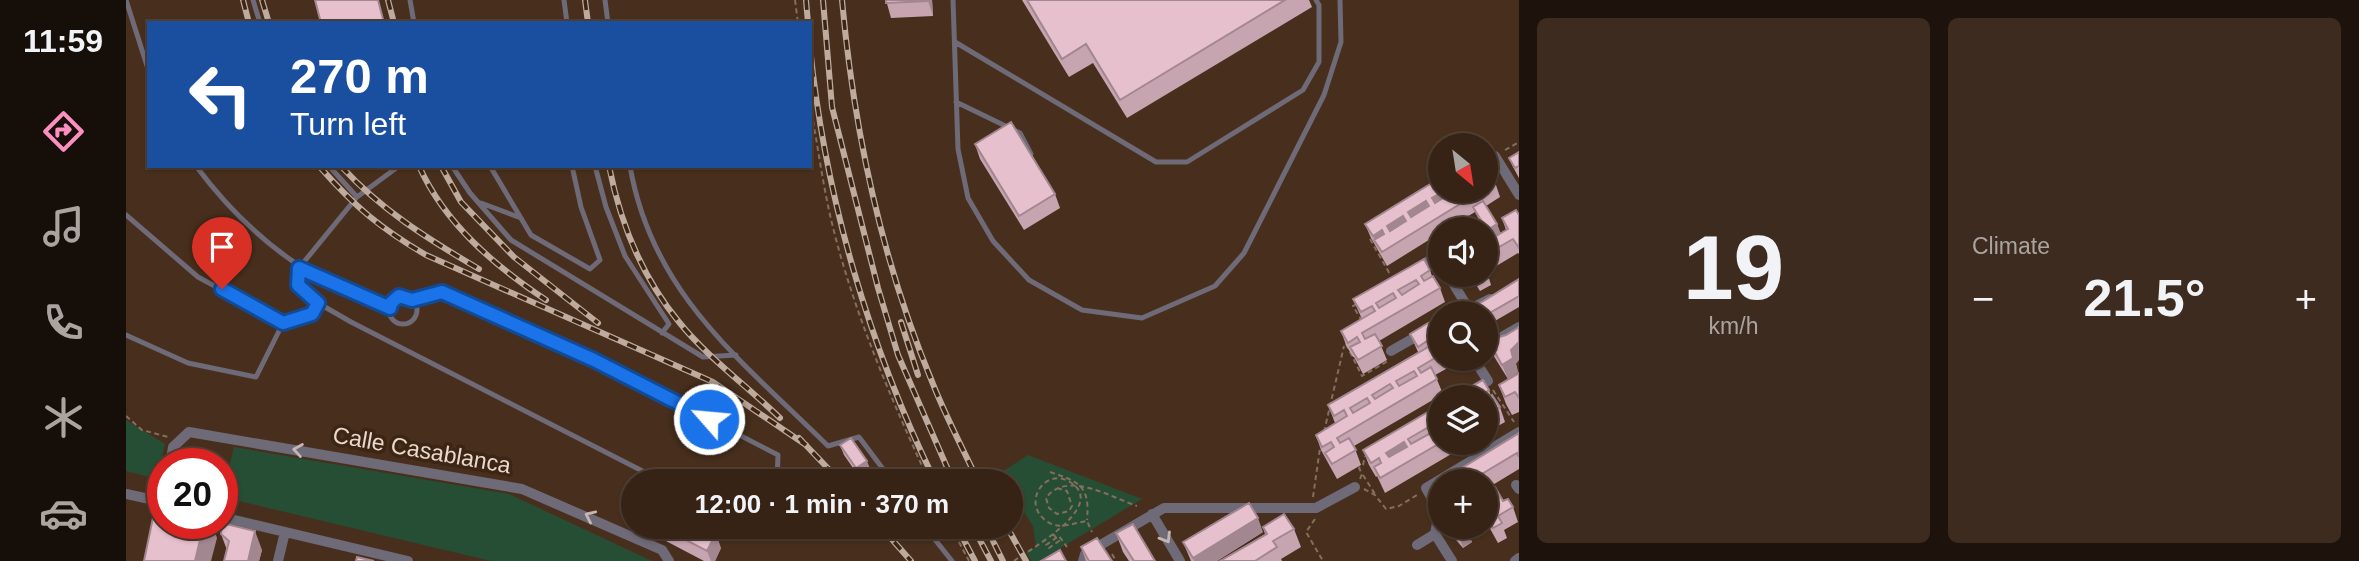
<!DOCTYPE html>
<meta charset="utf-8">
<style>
:root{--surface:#362316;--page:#3d2b1f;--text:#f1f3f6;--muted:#aaa4a1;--line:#504035;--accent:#fd8ec0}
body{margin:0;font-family:Arial,sans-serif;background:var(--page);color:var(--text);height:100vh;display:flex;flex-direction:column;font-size:26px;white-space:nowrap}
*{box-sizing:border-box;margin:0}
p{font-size:23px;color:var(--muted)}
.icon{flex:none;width:38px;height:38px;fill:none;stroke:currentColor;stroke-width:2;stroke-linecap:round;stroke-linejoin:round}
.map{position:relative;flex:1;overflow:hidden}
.drawer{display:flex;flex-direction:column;gap:18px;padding:18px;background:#1e130c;width:840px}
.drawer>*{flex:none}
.guide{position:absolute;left:21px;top:21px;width:665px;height:147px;border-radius:0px;box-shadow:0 2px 5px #0004,0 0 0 2px var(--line);background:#1a4fa0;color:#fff;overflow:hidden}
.needle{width:46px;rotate:150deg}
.fabs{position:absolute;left:1302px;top:133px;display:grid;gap:14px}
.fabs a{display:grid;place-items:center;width:70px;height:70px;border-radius:50%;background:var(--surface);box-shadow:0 2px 5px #0004,0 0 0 2px var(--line);font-size:35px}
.speed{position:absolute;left:21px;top:448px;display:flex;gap:14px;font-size:35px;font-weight:700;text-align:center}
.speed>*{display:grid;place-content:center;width:91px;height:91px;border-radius:50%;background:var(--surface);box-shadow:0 2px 5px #0004,0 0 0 2px var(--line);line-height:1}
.speed .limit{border:10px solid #d22;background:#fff;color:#111}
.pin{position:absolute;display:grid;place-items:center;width:60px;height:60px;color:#fff;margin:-72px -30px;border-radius:50% 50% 50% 0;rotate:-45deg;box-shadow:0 0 7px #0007}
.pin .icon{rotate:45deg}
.me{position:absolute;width:77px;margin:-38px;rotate:297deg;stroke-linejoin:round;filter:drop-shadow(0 0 5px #0008)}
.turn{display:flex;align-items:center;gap:24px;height:147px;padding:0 28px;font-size:32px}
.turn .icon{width:91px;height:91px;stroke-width:2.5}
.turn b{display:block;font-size:49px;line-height:60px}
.big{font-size:52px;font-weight:600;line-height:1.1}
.drawer .tile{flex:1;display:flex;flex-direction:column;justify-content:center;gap:10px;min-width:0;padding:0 24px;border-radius:10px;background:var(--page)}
.drawer .dial{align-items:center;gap:0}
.dial b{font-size:91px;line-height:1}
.heat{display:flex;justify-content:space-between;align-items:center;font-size:38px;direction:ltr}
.drawer .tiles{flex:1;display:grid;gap:18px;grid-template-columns:repeat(2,1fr)}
.trip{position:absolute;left:495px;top:469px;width:402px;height:70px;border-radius:35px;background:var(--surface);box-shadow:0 2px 5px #0004,0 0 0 2px var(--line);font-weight:600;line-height:70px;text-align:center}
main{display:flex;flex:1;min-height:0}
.menu{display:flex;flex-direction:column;width:126px;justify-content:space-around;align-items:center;background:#160e09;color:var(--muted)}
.menu .icon{width:49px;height:49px}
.menu .current{color:var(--accent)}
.menu b{font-size:32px;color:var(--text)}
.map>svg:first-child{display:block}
.green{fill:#264e34}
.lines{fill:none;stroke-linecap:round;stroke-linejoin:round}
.path{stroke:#846e5e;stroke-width:2;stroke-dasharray:5 3.5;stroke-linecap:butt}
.lane{stroke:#6e6a77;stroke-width:5}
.street{stroke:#6e6a77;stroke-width:10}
.rail-casing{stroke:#beab9e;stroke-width:6}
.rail{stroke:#3d2513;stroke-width:3.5;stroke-dasharray:10;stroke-linecap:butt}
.wall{fill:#c7a5b0}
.shaded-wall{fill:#a28690}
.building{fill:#e7c0cd;stroke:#a28690;stroke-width:2;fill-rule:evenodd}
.oneway{stroke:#c4b7b3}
.route-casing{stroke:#114b97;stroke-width:18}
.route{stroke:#1a73e8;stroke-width:12}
.labels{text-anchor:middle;stroke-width:7;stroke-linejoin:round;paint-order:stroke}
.street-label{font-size:23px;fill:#e9d8cd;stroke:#3d2513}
</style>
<main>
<nav class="menu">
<b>11:59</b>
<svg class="icon current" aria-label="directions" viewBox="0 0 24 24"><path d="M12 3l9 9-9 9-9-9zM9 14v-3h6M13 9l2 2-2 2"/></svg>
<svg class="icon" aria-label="music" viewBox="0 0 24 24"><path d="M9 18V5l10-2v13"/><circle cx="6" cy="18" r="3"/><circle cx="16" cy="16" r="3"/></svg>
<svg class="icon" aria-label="phone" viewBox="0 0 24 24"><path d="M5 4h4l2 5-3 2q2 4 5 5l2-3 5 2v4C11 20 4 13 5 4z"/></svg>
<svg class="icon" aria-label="climate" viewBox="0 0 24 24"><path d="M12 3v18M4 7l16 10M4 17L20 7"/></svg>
<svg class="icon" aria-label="car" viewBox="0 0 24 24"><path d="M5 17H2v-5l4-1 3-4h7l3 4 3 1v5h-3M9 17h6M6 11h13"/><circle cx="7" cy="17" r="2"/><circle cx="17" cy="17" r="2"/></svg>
</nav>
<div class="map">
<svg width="1393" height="561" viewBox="0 0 1393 561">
<rect width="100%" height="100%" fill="#482f1d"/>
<!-- green -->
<path class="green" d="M0,420L39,444L31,479L0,471Z
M108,447L383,494L526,561H365L96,497Z
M902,455L1016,499L913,561H905L900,552L910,547L907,526L886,493V481H878L873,474Z"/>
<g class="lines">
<!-- path -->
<path class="path" d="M669,0L672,23
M684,104C691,141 696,179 704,215C725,306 764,397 803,481
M1379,150L1393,142
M1244,239L1265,276
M1231,304L1227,306L1236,321
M1220,344L1236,376L1262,361
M1367,390L1388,422
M0,416L16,430L42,437
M1198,432L1218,346
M924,472C954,482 964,486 961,520
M1237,475L1249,494
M1234,479L1236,474L1233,468L1237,465L1239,456
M931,488L941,491L946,506L943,511L931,514L923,508L920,498C940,470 985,497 1011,506
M1238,489L1249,495L1260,509L1273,506L1291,495
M1187,497L1194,448
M1189,519L1180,532L1197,561
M825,527L843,561
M927,534L933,541L923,548L920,545L933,536L941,547
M986,554L990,561
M888,561C904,549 983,506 944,482C919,467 896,502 919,520C932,531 946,523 961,521L966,532"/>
<!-- lane -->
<path class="lane" d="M0,0L23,72
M127,0L134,23
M284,0L288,23
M438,0L441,23
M479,0L482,23
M827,0L832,149L842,198L867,241L903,280L956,310L1016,318L1089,286L1118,253L1198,95L1215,42L1214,0
M829,42L1030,162H1061L1177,90L1193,62V5L1190,0
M830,102L894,133L905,154
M70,166C120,233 183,284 264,308
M203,166L231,197L273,166
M326,166L344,193L385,240L577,357L610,355
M364,166L405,235L464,269L474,260L455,207L446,166
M469,166L480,207L499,256L543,324L536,333
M504,166C526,294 615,360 702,446L733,437L766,481
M231,197L173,268L172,285L192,303L225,322L536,481
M355,203L395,218
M0,215L72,277L157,323
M263 310a14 14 0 1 1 28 0a14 14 0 1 1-28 0Z
M287,300L316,292L468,360L652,455L651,481
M0,335L62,363L130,377L157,323L185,314L192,303
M799,527L826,561"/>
<!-- street -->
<path class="street" d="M1369,156L1393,195
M1289,269L1311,256L1314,261
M1322,275L1344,311
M1336,313L1364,299
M1360,346L1393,327
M1265,351L1314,323
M1334,397L1362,381L1348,359
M44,464L47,447L63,432L396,489L536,550L543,561
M1390,485L1393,489
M0,494L37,502
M1026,514L1054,561
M32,517L37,496
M96,517L282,561
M1291,545L1309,534
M152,561L159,532
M957,561L959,554L1038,508H1190L1229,487
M1326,561L1309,534L1313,511L1300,488L1393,432
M1389,561L1393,558"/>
<!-- rail casing -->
<g class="rail-casing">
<path id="rail" d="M117,0L123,23
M136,0L143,23
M262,0L268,23
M459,0L462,23
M680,0L682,23
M697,0L706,107L752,288L772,355L827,481
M716,0C728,132 756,262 807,384C820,417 837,449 852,481
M684,47C699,197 743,346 809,481
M193,166C229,207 254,228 300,255L587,382L680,445
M215,166C255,210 302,239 353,269
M293,166C319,224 369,266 420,300
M315,166L335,202L388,257L472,323
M483,166C494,222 516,277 553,322C581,357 621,386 654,418
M775,322L792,375
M673,438L714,481
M755,527L785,561
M831,527L849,561
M847,527L865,561
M860,527L877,561
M881,527L900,561"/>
</g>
<!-- rail -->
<use href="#rail" class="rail"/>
</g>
<!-- wall -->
<path class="wall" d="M760,0H806L807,16L765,18Z
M896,0H1183L1186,7L1001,118L967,63L943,77Z
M849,144L929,194L934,208L898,230L854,159Z
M1393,152V178L1387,167L1383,158Z
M1360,167L1369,182L1374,197L1360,206L1371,224L1374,233L1380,230L1376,218L1393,215V254L1392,253L1367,268L1368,271L1362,275L1365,285L1354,291L1344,275H1360V242L1364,239L1360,232V229H1358L1349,212L1321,229H1314V233L1261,266L1245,238L1239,224L1314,191H1360Z
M1304,270L1306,276L1314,288L1319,302L1253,341L1261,360L1237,374L1228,357H1227L1220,345L1215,331L1236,319L1227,299Z
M1393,279V307L1362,325L1360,322V313H1354L1351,305Z
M1314,332V359H1329L1331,363L1309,375L1317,394L1228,446L1235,465L1211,479L1195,450L1190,435L1209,423L1202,405L1292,352L1284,334Z
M1360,338L1390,364L1392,372L1382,379L1364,350Z
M1393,373V412L1386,415L1380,404L1373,385Z
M1363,390L1365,396L1374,407L1379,422L1360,433V397H1327Z
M1314,405V443H1344L1259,493L1251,476L1250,477L1243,465L1237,450Z
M1393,433V469L1360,489V481H1314V486L1313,482Z
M714,445L745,471L734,478L718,455Z
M1360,492L1387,507L1392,522L1378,530L1381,538L1372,543L1362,525L1360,526V497L1361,496Z
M535,527L595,548L589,561H578L540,541Z
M1137,527L1168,529L1175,547L1155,559L1156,561H1094L1139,534Z
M1319,527H1359L1343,536L1346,542L1337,548Z
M1137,532L1091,561H1065L1057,542Z
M990,533L1029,561H1003L997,552Z
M95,534L136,550L133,561H98L101,550Z
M955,547L986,561H960Z"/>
<!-- shaded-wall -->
<path class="shaded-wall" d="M802,0H806L807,16L802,1Z
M1319,191H1323L1328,203L1312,213L1306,198Z
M1300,201L1305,216L1287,227L1282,212Z
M1277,216L1283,231L1267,241L1261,226Z
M1371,224L1375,234L1365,240L1361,230Z
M1256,230L1261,244L1248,240L1252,250L1247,236Z
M1314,332V349L1310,352L1304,337Z
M1393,342V360L1390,364L1392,372L1382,379L1376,365L1385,350Z
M1278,442L1283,456L1266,467L1260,453Z
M741,461L745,471L734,478L730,468Z
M1132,518L1137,532L1091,561H1068L1067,558Z
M78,523H86L91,538L85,561H69Z
M1339,527H1359L1343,536L1346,542L1337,548L1332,534Z
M129,531L136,550L133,561H122Z
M590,533L595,548L589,561H585L581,551Z"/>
<!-- building -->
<path class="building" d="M189,0H252L258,23H195Z
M760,0H802V1L760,3Z
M901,0H1159L994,100L960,44L936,59Z
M885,122L929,194L893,216L849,144Z
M1393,152V166L1389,168L1383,158Z
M1362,170L1369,182L1360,188V171Z
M1314,178V191H1319L1306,198L1309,203L1325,193L1324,191H1355L1256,252L1248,240L1258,234L1256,230L1247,236L1239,224ZM1300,201L1303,206L1285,217L1282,212ZM1277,216L1280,221L1264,231L1261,226Z
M1357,201L1371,224L1361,230L1347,207Z
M1390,210L1393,215V248L1387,239L1361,254L1363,257L1360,258V242L1382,229L1376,218Z
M1298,259L1304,270L1295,276L1298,281L1307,276L1314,288L1236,333L1239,339L1249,334L1256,346L1232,360L1224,347L1234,342L1231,337L1222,343L1215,331L1249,311L1246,306L1235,312L1227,299ZM1290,280L1293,284L1276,295L1272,290ZM1267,293L1270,298L1253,308L1250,303Z
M1393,279V296L1360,315V313H1357L1351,305Z
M1307,320L1314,331L1304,337L1308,343L1314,339V355L1292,368L1295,373L1305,367L1311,379L1211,438L1214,443L1223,438L1230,450L1206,464L1199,453L1208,447L1205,442L1196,447L1190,435L1221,416L1218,410L1208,416L1202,405L1304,346L1301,341L1292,347L1284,334ZM1288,371L1291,376L1273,386L1270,381ZM1264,384L1267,388L1249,399L1246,395ZM1241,398L1244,403L1227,413L1224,408Z
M1393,327V342L1385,350L1387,358L1376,365L1360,336L1369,330L1373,337L1380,335Z
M1393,373V398L1389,392L1379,397L1373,385Z
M1357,380L1363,390L1353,397H1327Z
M1366,395L1374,407L1360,416V399Z
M1314,405V419L1306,424L1310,430L1314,427V443L1254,478L1248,467L1255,463L1253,458L1245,463L1237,450ZM1301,428L1305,433L1285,444L1282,439ZM1278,442L1281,447L1263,457L1260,453Z
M1393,433V457L1391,453L1344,481H1314V484L1313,482Z
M725,438L741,461L730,468L714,445Z
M1369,487L1377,501L1382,499L1387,507L1372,516L1376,523L1367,528L1360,515V497L1362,496L1360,492Z
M1123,503L1132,518L1067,558L1057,542Z
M37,505V523H78L69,561H18L29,508Z
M1158,514L1168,529L1147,541L1151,547L1129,561H1094L1141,534L1137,527Z
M96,523L129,531L122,561H98L103,541L95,534Z
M1007,524L1029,561H1008L990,533Z
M535,527H577L590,533L581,551Z
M1326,527H1340V528L1332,534Z
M971,538L986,561H963L955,547Z
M934,550L940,561H915Z
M231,557L248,561H230Z"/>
<!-- one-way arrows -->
<defs><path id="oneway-chevron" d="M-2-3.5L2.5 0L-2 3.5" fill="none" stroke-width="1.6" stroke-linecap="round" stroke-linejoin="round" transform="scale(1.75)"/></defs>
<g class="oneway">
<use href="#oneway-chevron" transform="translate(172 450) rotate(-171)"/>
<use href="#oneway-chevron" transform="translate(464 516) rotate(-155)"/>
<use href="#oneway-chevron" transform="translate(1040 538) rotate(59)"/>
</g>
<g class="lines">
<!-- route casing -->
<g class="route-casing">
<path id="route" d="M96,289L157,323L186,314L192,303L172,285L173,268L264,308L265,303L273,296L286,300L316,292L468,360L583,419"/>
</g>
<!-- route -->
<use href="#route" class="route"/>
</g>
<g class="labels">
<!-- street labels -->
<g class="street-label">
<text transform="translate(296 450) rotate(10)" y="8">Calle Casablanca</text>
</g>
</g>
</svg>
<div class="fabs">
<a><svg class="needle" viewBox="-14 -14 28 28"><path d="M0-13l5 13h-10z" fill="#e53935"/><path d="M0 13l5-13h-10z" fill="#aaa4a1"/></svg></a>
<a><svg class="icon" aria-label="sound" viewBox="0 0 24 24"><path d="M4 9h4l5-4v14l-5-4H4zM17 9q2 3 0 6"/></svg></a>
<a><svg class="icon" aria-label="search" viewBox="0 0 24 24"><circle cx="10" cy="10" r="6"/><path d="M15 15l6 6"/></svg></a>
<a><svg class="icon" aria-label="layers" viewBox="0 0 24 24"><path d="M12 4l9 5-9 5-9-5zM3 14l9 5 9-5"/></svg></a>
<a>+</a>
</div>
<div class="speed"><div class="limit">20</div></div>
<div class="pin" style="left:96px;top:289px;background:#d93025"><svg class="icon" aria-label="arrive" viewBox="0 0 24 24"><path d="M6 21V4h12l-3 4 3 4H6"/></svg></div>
<svg class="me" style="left:583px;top:419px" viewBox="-20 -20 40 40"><circle r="17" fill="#1a73e8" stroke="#fff" stroke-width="3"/><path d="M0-11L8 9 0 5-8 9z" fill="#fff"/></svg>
<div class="trip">12:00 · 1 min · 370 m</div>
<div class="guide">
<div class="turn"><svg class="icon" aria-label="left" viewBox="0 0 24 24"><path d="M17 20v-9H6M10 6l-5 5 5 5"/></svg><div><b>270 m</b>Turn left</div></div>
</div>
</div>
<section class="drawer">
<div class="tiles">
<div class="tile dial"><b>19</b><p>km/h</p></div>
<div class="tile"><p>Climate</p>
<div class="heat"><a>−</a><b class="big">21.5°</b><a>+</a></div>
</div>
</div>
</section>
</main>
